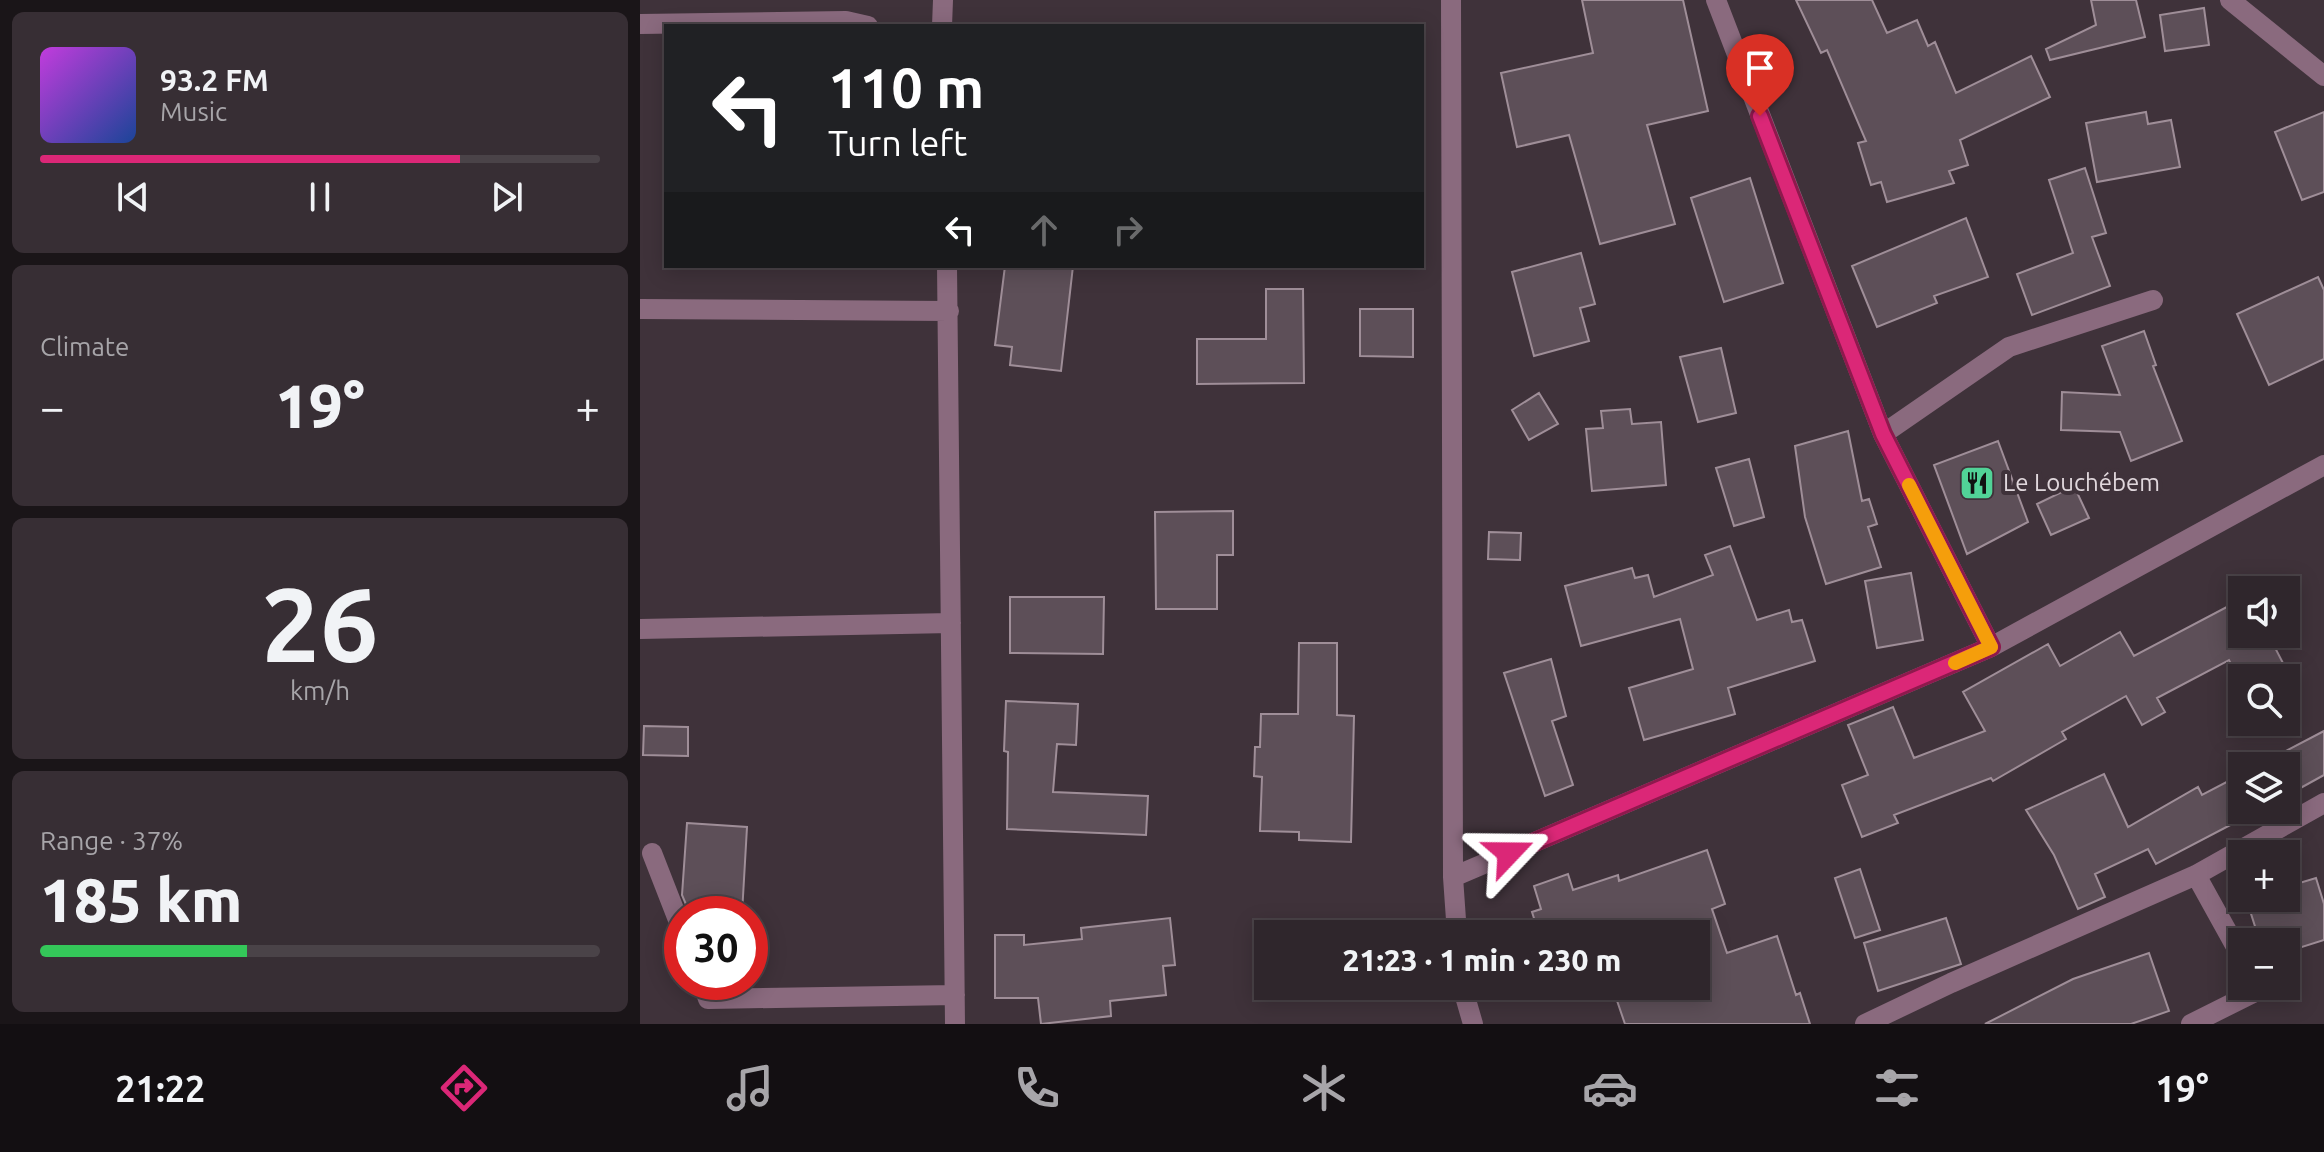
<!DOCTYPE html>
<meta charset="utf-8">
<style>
:root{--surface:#2f262c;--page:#372e34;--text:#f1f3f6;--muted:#a7a5a9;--line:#4a4348;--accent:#db2777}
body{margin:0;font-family:Ubuntu,sans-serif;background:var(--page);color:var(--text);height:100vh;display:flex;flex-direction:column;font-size:30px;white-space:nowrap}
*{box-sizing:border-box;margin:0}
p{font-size:26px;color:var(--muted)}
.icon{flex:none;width:44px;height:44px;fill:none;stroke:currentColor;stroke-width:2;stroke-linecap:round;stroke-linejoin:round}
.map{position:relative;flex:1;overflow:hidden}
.side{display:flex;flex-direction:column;gap:12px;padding:12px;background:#1a1518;width:640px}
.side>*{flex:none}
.hud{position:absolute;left:24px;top:24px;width:760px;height:244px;border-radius:0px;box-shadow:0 4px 20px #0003,0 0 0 2px var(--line);background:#202124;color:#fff;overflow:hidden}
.fabs{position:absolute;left:1588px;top:576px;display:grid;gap:16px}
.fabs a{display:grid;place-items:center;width:72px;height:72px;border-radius:0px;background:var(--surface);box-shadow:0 4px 20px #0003,0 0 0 2px var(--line);font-size:40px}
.speed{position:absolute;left:24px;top:896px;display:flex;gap:16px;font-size:40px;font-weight:700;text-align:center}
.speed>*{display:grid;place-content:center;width:104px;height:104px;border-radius:50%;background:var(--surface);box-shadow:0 4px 20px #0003,0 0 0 2px var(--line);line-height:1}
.speed .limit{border:12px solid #d22;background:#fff;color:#111}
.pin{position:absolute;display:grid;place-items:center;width:68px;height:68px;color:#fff;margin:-82px -34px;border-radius:50% 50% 50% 0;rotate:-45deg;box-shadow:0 0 8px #0007}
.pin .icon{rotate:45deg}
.me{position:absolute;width:88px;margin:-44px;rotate:67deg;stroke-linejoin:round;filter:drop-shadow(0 0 6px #0008)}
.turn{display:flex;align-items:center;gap:28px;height:168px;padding:0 32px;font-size:36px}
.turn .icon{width:104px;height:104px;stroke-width:2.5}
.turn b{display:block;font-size:56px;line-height:68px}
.lanes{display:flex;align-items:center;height:76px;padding:0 32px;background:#0003;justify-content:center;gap:40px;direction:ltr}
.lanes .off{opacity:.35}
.big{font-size:60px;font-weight:800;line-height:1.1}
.side .card{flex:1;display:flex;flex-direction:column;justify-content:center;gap:12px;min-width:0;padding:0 28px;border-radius:12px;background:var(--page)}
.side .dial{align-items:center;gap:0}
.dial b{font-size:104px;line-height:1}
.song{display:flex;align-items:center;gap:24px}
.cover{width:96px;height:96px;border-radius:12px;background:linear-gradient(135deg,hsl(290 70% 55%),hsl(220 70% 35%))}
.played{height:8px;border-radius:4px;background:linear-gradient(90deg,var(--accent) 75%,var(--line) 75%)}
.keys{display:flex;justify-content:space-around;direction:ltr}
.heat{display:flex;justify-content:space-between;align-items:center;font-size:44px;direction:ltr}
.charge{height:12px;border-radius:6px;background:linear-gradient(90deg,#34c759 37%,var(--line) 0)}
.trip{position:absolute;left:614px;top:920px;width:456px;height:80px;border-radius:0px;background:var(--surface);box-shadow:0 4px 20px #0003,0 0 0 2px var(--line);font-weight:800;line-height:80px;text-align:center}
.tabs{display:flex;height:128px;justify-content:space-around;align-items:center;background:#130f12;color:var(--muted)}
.tabs .icon{width:56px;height:56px}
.tabs .on{color:var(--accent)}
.tabs b{font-size:36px;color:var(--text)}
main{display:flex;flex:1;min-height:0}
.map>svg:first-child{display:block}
.building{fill:#5d4f58;stroke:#9f8e98;stroke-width:2}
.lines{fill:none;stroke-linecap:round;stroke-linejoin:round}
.minor{stroke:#8a6a7e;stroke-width:20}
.route-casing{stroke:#8e194d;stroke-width:20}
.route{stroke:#db2777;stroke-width:14}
.slow{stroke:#f59e0b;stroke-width:14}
.labels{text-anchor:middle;stroke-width:8;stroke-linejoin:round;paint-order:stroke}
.poi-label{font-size:24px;fill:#e0d7dc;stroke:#3f323a;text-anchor:start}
</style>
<main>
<section class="side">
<div class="card">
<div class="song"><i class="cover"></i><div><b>93.2 FM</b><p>Music</p></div></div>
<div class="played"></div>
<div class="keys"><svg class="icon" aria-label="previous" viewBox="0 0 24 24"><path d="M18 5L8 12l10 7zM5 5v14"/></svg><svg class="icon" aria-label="pause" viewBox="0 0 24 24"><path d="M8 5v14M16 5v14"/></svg><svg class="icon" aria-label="next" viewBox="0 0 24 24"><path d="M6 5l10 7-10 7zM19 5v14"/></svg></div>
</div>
<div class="card"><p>Climate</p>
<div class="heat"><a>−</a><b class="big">19°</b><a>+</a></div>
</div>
<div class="card dial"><b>26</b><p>km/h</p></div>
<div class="card"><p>Range · 37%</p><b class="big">185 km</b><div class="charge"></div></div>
</section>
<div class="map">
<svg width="1684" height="1024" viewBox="0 0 1684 1024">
<rect width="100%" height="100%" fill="#3f323a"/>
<!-- building -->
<path class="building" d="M942,0H1043L1068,111L1007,125L1035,224L960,244L929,135L877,147L861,73L953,53Z
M1156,0H1232L1247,33L1277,20L1288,46L1295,42L1316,93L1391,56L1410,97L1320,140L1328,165L1309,171L1314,183L1247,202L1241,182L1231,185L1218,143L1226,141L1187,50L1181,53Z
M1451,0H1496L1505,37L1410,60L1406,49L1456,25Z
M1564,8L1569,45L1525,51L1520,15Z
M1506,112L1508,124L1531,120L1540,167L1457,182L1446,123Z
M1684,112V192L1662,200L1635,132Z
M1445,168L1466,233L1452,237L1470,286L1392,315L1377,274L1433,253L1409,180Z
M1110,178L1143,283L1084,302L1051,198Z
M1326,218L1348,277L1294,296L1297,303L1237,327L1212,266Z
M941,253L955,304L940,308L949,341L894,356L872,272Z
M365,266H433L421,371L370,365L372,347L355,345Z
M1678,277L1684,290V359L1629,385L1597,314Z
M626,289H663L664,383L557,384V339H626Z
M720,309H773V357L720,356Z
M1504,331L1516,365L1513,366L1542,441L1491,461L1480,432L1421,430L1422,392L1480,395L1462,346Z
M1081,348L1096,413L1058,422L1040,357Z
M899,393L918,424L889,440L872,410Z
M990,409L992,424L1021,422L1026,485L952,491L946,429L963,428L961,411Z
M1208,431L1222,501L1229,499L1237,524L1228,527L1241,567L1186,584L1165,517L1155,446Z
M1358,441L1388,522L1327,554L1294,465Z
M1109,459L1124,517L1094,526L1076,468Z
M1434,486L1449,518L1411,535L1397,504Z
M593,511V555H577V609H516L515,512Z
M849,532L881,533L880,560L848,559Z
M1090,546L1117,620L1149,610L1152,622L1162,620L1175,661L1088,688L1095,714L1004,740L989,688L1053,669L1040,619L941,646L925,586L992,568L995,578L1008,575L1014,597L1073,575L1065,555Z
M1271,573L1283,640L1237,648L1225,581Z
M370,597H464L463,654L370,653Z
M1602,599V634H1638L1630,638L1644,665L1620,678H1598L1589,660L1517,698L1525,712L1502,725L1486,696L1422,732L1426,739L1353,781L1351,778L1254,815L1258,823L1222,837L1202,785L1228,775L1208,725L1253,707L1274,758L1345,731L1323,692L1408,644L1420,666L1480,632L1494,656Z
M659,643H697V715L714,716L711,842L659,840V832L620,831L622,777L614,776L615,747H620L621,714H658Z
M911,659L926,716L912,721L933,785L905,796L864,673Z
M366,701L438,704L436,745L417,744L413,792L508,796L506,835L367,829L368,752L364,751Z
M4,726L48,727V756L3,755Z
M1684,731V775L1646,796V766H1617Z
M1464,774L1488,827L1558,787L1562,795L1602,774V810H1619L1516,864L1508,849L1455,874L1465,897L1438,909L1414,855L1386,810Z
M47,823L107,827L102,914H50L42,895Z
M1067,850L1085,904L1072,909L1087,953L1137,936L1156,995L1160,993L1170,1024H985L972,986H1056V934H1039L1035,922L1000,934H899L892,912L901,909L894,886L928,874L933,890L978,875L979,881Z
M1220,869L1240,930L1215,938L1195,878Z
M1676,878L1684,904V940L1646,952V942H1620L1606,898H1646V887Z
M530,918L535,965L523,966L526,995L470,1001L471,1016L401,1024L398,998H355V935H384V945L442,939L441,928Z
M1306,918L1321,964L1238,991L1224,943Z
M1509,953L1529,1011L1491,1024H1345L1433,979Z"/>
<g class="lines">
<!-- minor -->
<path class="minor" d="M811,0L813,877L817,934
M1590,0L1684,76
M0,24L206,21L228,26
M302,26L303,0
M307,266L315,1024
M0,309L309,311
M1243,434L1369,347L1513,300
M0,629L311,623
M1351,647L1684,465
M12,853L42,930
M1556,875L1602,958
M813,877L1351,647L1243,434L1076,0
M62,982L68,999L315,995
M822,986L833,1024
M1225,1024L1311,983L1556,875L1684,803
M1551,1024L1619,990L1617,986"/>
</g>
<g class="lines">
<!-- route casing -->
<g class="route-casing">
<path id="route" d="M869,853L1351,647L1243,434L1120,116"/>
</g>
<!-- route -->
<use href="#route" class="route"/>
<!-- slow -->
<path class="slow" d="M1269,485L1351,647L1315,663"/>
</g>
<!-- icons -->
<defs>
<g id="restaurant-square" transform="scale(1.8)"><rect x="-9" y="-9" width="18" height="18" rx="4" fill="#51d397" stroke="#3f323a"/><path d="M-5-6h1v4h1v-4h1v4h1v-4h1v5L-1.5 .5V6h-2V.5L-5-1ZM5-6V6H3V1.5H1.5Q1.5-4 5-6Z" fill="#111"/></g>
</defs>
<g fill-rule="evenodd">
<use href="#restaurant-square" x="1337" y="483"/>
</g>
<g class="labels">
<!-- poi labels -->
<g class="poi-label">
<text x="1363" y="491">Le Louchébem</text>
</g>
</g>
</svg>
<div class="fabs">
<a><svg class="icon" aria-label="sound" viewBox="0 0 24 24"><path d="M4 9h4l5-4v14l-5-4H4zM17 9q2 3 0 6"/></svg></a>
<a><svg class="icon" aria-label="search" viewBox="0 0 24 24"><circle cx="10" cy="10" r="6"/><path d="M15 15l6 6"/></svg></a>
<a><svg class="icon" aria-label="layers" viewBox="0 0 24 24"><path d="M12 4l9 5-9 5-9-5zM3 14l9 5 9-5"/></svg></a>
<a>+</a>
<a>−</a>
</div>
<div class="speed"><div class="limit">30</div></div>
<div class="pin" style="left:1120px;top:116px;background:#d93025"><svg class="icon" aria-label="arrive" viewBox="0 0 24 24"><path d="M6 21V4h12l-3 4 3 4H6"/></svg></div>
<svg class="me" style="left:869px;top:853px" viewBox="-20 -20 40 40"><path d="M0-17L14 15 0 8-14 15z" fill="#db2777" stroke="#fff" stroke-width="4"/></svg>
<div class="trip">21:23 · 1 min · 230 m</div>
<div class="hud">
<div class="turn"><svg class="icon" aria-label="left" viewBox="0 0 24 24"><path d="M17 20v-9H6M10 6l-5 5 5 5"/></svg><div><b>110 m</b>Turn left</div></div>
<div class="lanes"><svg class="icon" aria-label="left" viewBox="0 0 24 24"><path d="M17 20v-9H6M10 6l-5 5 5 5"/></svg><svg class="icon off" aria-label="ahead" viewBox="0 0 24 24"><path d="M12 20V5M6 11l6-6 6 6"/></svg><svg class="icon off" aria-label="right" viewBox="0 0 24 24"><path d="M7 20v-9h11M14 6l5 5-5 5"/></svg></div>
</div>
</div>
</main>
<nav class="tabs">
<b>21:22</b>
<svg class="icon on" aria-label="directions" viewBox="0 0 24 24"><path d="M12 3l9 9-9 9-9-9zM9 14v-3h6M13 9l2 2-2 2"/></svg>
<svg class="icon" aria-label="music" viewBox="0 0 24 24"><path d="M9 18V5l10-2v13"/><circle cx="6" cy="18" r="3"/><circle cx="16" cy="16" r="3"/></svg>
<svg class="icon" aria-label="phone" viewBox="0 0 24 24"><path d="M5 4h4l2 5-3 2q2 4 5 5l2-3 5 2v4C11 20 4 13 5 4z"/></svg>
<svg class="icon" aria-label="climate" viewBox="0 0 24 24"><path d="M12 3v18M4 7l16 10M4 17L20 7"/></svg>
<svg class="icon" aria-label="car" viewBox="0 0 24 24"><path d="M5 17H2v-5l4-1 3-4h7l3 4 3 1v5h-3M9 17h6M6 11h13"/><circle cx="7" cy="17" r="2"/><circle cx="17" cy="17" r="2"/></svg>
<svg class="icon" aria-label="filters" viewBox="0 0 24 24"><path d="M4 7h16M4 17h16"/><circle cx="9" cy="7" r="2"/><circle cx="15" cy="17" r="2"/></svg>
<b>19°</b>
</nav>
